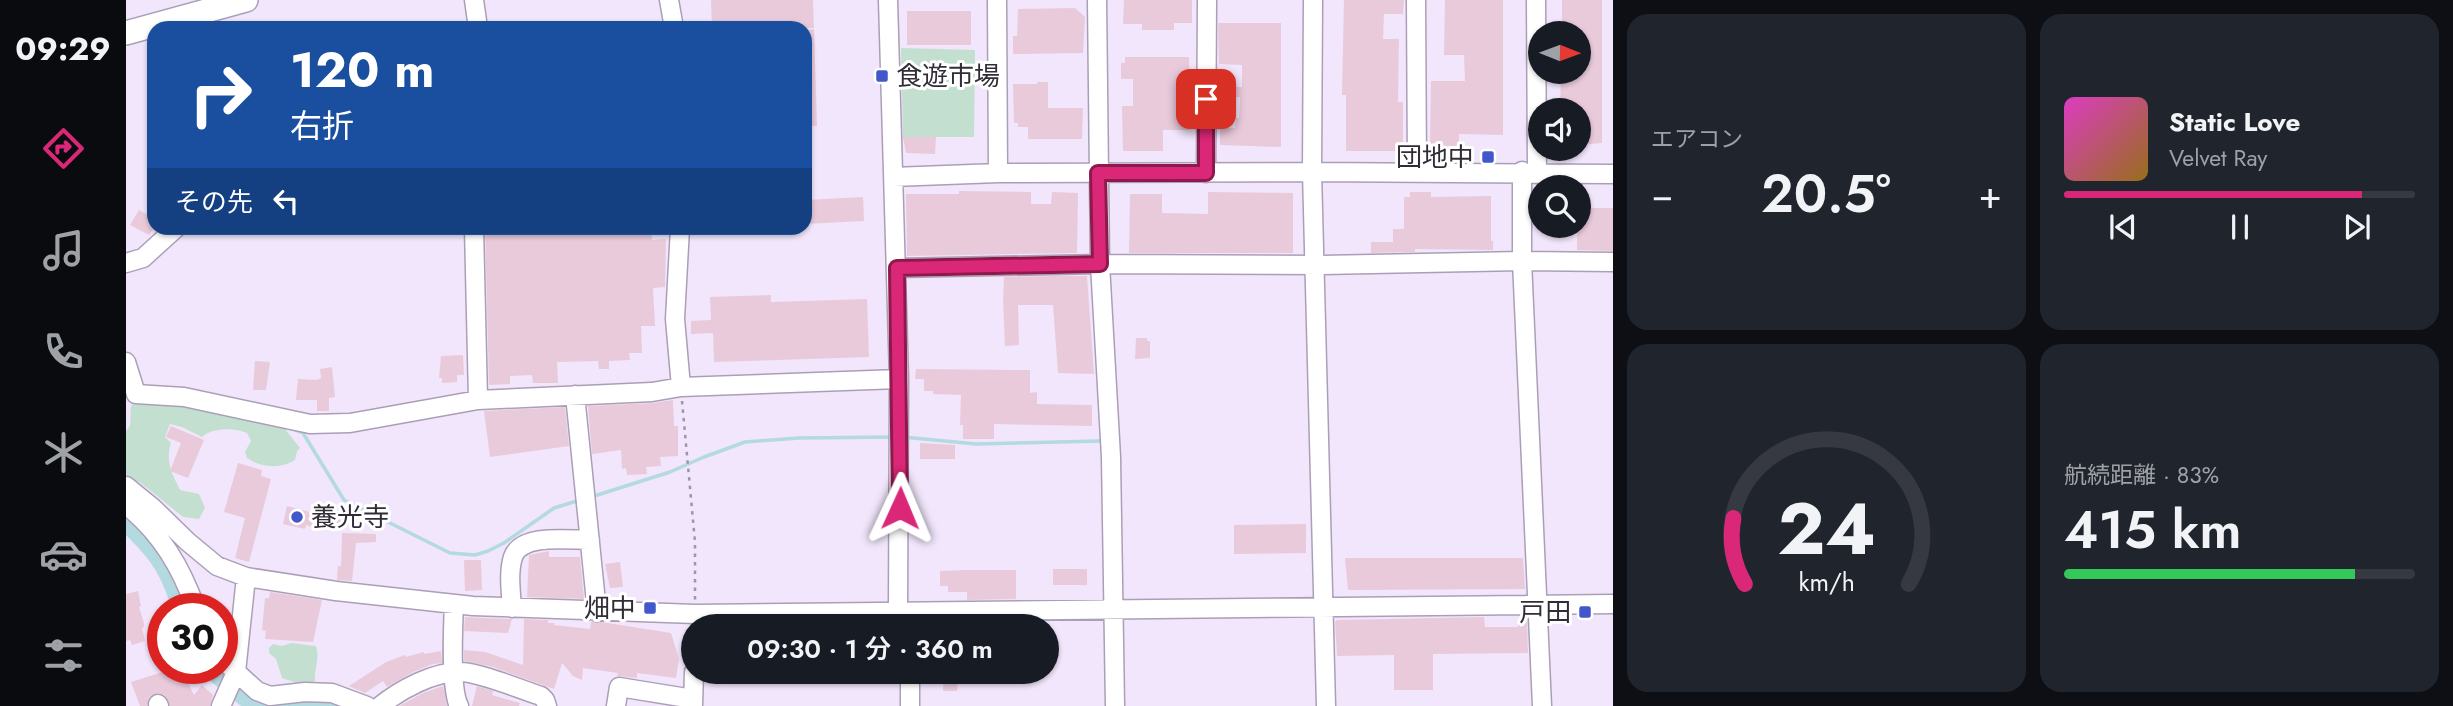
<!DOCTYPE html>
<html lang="ja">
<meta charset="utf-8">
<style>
:root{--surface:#171b24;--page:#20242c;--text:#f1f3f6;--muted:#9ea1a6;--line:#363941;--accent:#db2777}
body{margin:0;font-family:Jost,"Noto Sans JP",sans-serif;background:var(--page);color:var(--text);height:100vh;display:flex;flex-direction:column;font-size:26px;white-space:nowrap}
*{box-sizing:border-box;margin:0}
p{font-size:23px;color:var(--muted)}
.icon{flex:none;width:38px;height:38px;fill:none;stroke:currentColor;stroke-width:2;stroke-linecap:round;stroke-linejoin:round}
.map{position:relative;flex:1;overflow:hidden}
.details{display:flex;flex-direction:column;gap:14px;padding:14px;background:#0d0f14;width:840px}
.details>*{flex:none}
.guide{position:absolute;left:21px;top:21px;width:665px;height:214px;border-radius:21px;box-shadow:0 2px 5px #0004;background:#1a4fa0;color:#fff;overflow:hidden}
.needle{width:46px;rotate:91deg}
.controls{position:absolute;left:1402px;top:21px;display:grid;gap:14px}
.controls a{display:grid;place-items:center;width:63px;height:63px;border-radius:50%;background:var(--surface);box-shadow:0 2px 5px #0004;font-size:35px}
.speed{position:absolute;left:21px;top:593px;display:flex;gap:14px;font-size:35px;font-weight:700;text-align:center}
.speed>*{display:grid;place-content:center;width:91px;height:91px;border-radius:50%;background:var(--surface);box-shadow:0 2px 5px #0004;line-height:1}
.speed .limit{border:10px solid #d22;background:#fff;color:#111}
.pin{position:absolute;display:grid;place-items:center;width:60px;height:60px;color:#fff;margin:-30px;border-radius:14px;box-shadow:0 4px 10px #0006}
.me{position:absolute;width:77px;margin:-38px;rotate:1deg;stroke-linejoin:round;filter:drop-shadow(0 0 5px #0008)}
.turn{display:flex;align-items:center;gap:24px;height:147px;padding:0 28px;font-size:32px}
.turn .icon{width:91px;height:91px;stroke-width:2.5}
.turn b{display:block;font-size:49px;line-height:60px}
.then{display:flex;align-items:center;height:66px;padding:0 28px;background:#0003;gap:14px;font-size:26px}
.big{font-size:52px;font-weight:600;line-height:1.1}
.details .widget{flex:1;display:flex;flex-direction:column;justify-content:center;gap:10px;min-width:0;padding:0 24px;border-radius:21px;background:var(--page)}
.details .dial{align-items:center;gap:0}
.dial svg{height:182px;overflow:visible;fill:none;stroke:var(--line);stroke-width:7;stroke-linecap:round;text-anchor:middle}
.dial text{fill:var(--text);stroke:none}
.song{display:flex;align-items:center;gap:21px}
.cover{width:84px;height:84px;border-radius:10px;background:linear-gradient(135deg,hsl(310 70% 55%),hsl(40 70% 35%))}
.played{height:7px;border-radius:4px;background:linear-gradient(90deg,var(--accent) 85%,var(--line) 85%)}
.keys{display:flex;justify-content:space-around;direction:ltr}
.heat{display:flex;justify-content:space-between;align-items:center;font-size:38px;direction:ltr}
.charge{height:10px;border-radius:5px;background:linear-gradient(90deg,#34c759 83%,var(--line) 0)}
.details .tiles{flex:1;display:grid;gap:14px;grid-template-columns:repeat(2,1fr)}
.trip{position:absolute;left:555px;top:614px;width:378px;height:70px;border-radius:35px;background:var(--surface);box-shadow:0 2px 5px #0004;font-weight:600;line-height:70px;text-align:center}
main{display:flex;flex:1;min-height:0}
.tab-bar{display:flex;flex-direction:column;width:126px;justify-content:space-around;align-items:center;background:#090b0e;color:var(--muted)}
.tab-bar .icon{width:49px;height:49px}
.tab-bar .current{color:var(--accent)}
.tab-bar b{font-size:32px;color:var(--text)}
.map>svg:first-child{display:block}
.green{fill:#c2dfd0}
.water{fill:#b3d9e1}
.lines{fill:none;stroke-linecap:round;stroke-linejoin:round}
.stream{stroke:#b3d9e1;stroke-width:3.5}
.building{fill:#e9cadb}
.minor-casing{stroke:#ab9fb7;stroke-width:21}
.major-casing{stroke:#ab9fb7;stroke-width:26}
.path{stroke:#9d95a4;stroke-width:2.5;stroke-dasharray:3.5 5;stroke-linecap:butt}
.minor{stroke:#fff;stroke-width:18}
.major{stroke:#fff;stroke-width:23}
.route-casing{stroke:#8e194d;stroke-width:18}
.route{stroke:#db2777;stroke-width:12}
.poi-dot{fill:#4157ca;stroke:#fff;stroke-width:2.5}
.labels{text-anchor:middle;stroke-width:6;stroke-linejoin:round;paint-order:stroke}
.poi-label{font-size:26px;fill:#312c35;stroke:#fff;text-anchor:end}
</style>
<main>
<nav class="tab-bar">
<b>09:29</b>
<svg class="icon current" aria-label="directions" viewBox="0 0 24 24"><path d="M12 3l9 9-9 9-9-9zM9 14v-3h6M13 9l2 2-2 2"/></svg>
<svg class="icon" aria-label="music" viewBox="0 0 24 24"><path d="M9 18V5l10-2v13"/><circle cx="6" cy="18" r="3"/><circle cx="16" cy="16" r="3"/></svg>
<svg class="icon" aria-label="phone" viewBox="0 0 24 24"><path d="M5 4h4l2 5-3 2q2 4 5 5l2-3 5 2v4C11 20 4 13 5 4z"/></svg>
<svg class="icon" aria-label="climate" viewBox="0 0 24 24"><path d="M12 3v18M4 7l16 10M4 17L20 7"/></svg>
<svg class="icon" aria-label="car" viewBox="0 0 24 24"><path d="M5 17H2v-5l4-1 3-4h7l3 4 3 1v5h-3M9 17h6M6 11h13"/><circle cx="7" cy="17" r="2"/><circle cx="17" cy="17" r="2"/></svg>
<svg class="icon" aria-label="filters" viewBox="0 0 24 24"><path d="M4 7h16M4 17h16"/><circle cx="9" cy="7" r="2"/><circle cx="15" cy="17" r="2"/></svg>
</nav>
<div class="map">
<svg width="1487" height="706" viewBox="0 0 1487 706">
<rect width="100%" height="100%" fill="#f1e6fb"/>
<!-- green -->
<path class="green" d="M775,48L849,50L848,137H777Z
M9,402L73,407L159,429L174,448L171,451L169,460C154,469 135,468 121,458L119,452L125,441L121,433C109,428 87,427 76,437L56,427L44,424L39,437L45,443C39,461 46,474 54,490L73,494L79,508L73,519L57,517L15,483L0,476V431L4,426L5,406Z
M165,643L190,646C194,659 188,669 189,681L176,689L171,683L156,678L150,659L143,653V648L147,644L156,646Z"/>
<!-- water -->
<path class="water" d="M0,516C33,537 46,576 64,609H46C34,573 27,562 0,535Z
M75,669H94L127,697L195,698L224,706H115L83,680Z"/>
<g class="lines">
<!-- stream -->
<path class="stream" d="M167,429L177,433L218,500L324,553L349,555L362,551L378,543L428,508L454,500
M777,437L850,444L974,441
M465,497L544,472L578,457L619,442L673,438L766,437"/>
</g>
<!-- building -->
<path class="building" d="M585,0H687L688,28H586Z
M998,0H1066V23H1048V30H1016V24H997Z
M1218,0H1278L1277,14H1258L1257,39H1273L1272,102H1277V151H1220V95H1216Z
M1319,0H1377V135L1333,134V147H1304L1305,81H1339L1338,55H1318Z
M1436,0H1476V143L1452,145V110H1434L1435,72H1452V33H1436Z
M949,8L959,17L957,53L887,54V36H891L892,9Z
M781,11H845V45H781Z
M1092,23H1155V147L1094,145V128H1109L1110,118H1113L1114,97H1101V87H1116V65L1093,64Z
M688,29L691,126H679V30Z
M999,57H1063L1064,130H1037V151H997L996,106H1007V79H995V63H999Z
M911,82H922V108H957L956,139H902V127H892V123H888L887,84H911Z
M777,137H810L809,154L780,153Z
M833,191L905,192V204H925L926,192L952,193L951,253L781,256L780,194H833Z
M1082,192L1167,193V253H1003L1004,194H1036V213L1082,214Z
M1284,192H1305V197L1365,196V241H1367V250L1289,249V252L1245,253V242H1267V229H1278V197H1284Z
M737,197L738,221L679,224V200Z
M1452,208H1487V251L1451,250Z
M13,210L28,219V228L23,235L4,225Z
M359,228H525L526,240L540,239L539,287L527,288L529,326H515L516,353H503L504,360L483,361V369H473L472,361L431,362L432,383H407L406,375L384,376V384L363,385Z
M927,276H961L968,374L932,373L927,305H892L893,345L879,346L877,299L878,277Z
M645,295V302L741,299L743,357L588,362L587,333L565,334V321L585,320L584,297Z
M1010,338H1021V341H1024V358L1009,359Z
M337,355L338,375H331V382L316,383V378H313L315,356Z
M129,361L144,362L140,390H127Z
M206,367L209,397L203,398V411H191V400H170L172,379L191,380L195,378L194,369Z
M790,369L904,370V393L911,392V404L966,405V426L868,424V439H837V425H834L835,395L807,394V391H798V379H789Z
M547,400L548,426H552V456L534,457L535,466L520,467L521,474L501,475L500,468L496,469L495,450L466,454L462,406L527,403Z
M439,407L443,446L364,457L358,411Z
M45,426L78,440L62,478L44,471L55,443L40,437Z
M794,443L829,445V459H794Z
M112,463L136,470L135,476L145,479L123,562L109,558L119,518L98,512Z
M161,506L218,521L215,531L198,526L196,530L180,525L179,529L157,524Z
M1180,524V553L1108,554V525Z
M216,533L250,534V542L230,543L226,581L211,580L212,566H215Z
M423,551V557H454L458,599L401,597L403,555Z
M1219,558H1397L1399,589L1222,590Z
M338,560H355L356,590L339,591Z
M494,562L497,587L484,588L479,564Z
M927,569H961V585H927Z
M840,570H890V599L841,600V592H822V586H814V571Z
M12,591L15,606L13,607L18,623V627L16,628L19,641L6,645L4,640L0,641V594Z
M144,592L196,600L187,642L139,639L140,631L136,630L139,598H143Z
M339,617L383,619H386L382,633L338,631Z
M1358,617L1359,627H1392V621L1401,620L1402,653L1307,654V690H1268V655L1211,656L1209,622L1211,620Z
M398,619L422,620V623H428V625L464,629L465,622H475L545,633L553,659L550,678L511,673V678L491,676L492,673L457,668L456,680L447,676L436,663L428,689L367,667L338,661V650L359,652L397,665Z
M315,651L316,663L307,664L287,672L261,687L257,681L239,693L223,686L260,662L279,655L280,657L298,652V654Z
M39,668H51L57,682L61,681L68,695L76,685L87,695L84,706H44L39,695L32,693L23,697L21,706H14L5,682L40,671Z
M818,672H833L831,691H817Z
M317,686L321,706H273L297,693Z
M351,686L367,691L366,695L394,703L393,706H346Z"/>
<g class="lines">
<!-- minor casing -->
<g class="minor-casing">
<path id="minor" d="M348,0L352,28
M543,0L548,28
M762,0L773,379L772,611
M871,0L872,173
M971,0L974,264L985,457L989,706
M1187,0L1186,172L1200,706
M1290,0L1291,171
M1410,0L1411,172
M1396,171V261L1416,706
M1080,173L1081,0
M767,177L872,173L1186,172L1487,174
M348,228L352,400
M554,228L549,319L555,387
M0,263L17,258L50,228
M771,268L974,264L1196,265L1396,261L1487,262
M0,362L10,394L58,397L184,424L224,423L352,400L526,392L555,387L773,379
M449,395L471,612
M0,486L27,508L62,542L91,566L120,577L210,591L347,606L569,614L1487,604
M0,505C35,533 55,567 70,609
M328,604C327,626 324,689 333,706
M386,608C385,592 382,573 387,557C395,533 443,540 464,540
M96,659L131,691L144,696L179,692L206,693L241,706
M784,672V706
M32,704L33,706
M95,706L110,672L120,577
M254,706C274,690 308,671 335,672C356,673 393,689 415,696L419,700L421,706
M490,706L493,687L567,699
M567,706L568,672"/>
</g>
<!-- major casing -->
<g class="major-casing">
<path id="major" d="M0,33L120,0"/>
</g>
<!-- path -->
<path class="path" d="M556,401L569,542V600"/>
<!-- minor -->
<use href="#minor" class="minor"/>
<!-- major -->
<use href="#major" class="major"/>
</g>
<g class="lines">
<!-- route casing -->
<g class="route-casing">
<path id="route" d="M774,508L771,268L974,264L972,173H1080V99"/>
</g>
<!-- route -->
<use href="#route" class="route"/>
</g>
<!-- markers -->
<g class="poi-dot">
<rect x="749" y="69" width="14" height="14" rx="3.5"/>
<rect x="1355" y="150" width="14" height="14" rx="3.5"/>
<circle cx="171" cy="517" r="7"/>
<rect x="517" y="601" width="14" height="14" rx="3.5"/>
<rect x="1452" y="605" width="14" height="14" rx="3.5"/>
</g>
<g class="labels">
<!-- poi labels -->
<g class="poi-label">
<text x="770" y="85" text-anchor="start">食遊市場</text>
<text x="1348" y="166">団地中</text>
<text x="185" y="526" text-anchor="start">養光寺</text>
<text x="510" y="617">畑中</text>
<text x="1445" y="621">戸田</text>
</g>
</g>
</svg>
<div class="controls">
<a><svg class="needle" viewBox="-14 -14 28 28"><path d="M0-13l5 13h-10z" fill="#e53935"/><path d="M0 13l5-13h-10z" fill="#9ea1a6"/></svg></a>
<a><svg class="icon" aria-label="sound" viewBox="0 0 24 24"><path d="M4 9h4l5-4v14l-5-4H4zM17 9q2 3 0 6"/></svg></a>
<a><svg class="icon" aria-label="search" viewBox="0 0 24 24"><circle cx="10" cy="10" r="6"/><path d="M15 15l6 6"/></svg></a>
</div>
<div class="speed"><div class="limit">30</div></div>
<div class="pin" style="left:1080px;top:99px;background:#d93025"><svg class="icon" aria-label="arrive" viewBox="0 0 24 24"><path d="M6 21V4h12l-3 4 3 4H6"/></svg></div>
<svg class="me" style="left:774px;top:508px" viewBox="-20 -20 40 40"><path d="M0-17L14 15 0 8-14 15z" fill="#db2777" stroke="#fff" stroke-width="4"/></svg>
<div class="trip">09:30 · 1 分 · 360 m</div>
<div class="guide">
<div class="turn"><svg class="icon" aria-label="right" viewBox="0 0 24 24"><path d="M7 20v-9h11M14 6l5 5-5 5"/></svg><div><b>120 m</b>右折</div></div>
<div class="then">その先<svg class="icon" aria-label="left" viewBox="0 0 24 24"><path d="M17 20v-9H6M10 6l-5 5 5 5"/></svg></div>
</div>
</div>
<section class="details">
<div class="tiles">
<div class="widget"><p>エアコン</p>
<div class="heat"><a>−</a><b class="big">20.5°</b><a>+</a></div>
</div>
<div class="widget">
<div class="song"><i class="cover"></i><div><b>Static Love</b><p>Velvet Ray</p></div></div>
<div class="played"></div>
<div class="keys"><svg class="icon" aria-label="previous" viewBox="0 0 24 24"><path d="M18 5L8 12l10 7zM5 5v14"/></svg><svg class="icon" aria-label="pause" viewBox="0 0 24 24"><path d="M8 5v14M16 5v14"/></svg><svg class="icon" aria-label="next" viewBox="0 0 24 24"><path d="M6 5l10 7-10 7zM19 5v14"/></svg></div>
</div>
<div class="widget dial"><svg viewBox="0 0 100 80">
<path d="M14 69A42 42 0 1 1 86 69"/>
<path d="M14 69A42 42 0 0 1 9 40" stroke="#db2777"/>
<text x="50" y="56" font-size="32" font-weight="700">24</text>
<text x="50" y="72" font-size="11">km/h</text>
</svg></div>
<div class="widget"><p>航続距離 · 83%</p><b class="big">415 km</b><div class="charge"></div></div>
</div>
</section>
</main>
